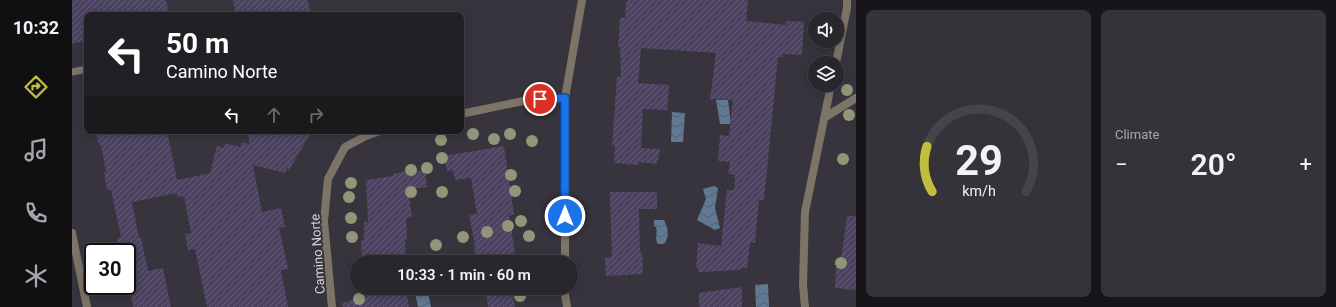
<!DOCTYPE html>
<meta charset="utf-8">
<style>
:root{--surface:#29272e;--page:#35333a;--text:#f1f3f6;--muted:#a5a5aa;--line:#45444a;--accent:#c2bd3f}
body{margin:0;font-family:Roboto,sans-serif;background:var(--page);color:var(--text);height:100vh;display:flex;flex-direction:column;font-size:15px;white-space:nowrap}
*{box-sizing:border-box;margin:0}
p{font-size:13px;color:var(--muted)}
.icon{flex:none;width:22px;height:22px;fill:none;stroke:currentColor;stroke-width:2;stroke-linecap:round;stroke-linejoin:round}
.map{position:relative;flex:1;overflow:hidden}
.drawer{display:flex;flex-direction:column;gap:10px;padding:10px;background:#171519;width:480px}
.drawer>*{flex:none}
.guide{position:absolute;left:12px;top:12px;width:380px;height:122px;border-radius:8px;box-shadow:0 2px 10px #0003,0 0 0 1px var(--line);background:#202124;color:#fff;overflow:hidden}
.fabs{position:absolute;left:736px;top:12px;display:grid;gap:8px}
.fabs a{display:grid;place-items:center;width:36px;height:36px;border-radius:50%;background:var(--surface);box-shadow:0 2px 10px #0003,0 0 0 1px var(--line);font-size:20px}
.speed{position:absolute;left:12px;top:243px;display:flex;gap:8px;font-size:20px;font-weight:700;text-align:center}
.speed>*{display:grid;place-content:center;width:52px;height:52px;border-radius:50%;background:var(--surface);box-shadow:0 2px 10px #0003,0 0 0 1px var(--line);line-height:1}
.speed .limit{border:2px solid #111;border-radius:6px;background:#fff;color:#111}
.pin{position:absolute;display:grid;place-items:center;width:34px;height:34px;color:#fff;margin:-17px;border:2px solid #fff;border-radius:50%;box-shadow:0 1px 4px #0007}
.me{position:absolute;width:44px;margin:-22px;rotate:0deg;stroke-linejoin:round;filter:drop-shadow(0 0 3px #0008)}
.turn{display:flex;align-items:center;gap:14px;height:84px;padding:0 16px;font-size:18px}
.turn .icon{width:52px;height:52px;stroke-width:2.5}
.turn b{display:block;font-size:28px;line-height:34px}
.lanes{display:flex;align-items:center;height:38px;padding:0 16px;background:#0003;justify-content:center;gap:20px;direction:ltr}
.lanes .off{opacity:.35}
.big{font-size:30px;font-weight:600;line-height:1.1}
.drawer .tile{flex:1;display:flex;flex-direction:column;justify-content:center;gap:6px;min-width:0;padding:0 14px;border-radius:8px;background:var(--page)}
.drawer .dial{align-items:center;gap:0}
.dial svg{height:104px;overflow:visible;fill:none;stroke:var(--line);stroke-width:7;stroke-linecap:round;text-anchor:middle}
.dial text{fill:var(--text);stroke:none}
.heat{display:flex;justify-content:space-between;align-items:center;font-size:22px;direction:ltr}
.drawer .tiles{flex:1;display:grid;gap:10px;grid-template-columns:repeat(2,1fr)}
.trip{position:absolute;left:278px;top:255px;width:228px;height:40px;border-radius:20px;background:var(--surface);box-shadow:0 2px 10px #0003,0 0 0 1px var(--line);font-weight:600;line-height:40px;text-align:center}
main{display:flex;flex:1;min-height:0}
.menu{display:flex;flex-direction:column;width:72px;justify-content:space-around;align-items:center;background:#101012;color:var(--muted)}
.menu .icon{width:28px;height:28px}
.menu .on{color:var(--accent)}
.menu b{font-size:18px;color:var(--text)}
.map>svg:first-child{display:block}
.water{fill:url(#water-waves)}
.building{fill:url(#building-hatch)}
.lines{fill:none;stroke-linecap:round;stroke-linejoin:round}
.service{stroke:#7d7468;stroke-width:7}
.minor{stroke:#7d7468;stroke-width:8}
.tree{fill:#929578}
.route-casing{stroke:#114b97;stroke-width:10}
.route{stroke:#1a73e8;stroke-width:7}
.labels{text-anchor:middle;stroke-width:4;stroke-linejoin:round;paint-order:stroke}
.street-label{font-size:13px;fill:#d3d2d8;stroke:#37343e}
</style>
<main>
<nav class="menu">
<b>10:32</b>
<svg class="icon on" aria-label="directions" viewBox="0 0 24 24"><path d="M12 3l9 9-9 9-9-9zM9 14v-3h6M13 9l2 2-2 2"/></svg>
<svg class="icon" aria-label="music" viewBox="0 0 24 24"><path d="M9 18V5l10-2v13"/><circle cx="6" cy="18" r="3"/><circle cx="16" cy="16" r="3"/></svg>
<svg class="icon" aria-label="phone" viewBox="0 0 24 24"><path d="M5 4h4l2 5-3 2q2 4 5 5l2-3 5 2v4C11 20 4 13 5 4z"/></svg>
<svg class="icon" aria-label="climate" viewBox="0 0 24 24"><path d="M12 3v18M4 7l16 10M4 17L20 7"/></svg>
</nav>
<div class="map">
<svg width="784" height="307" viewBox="0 0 784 307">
<defs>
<pattern id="water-waves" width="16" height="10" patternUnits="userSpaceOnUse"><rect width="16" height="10" fill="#617892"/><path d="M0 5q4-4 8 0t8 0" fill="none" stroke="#536172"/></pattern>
<pattern id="building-hatch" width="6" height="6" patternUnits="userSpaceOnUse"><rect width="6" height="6" fill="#4b4360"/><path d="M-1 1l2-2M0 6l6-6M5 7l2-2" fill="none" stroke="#645d76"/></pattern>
</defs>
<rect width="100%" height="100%" fill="#37343e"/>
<!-- water -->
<path class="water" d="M644,100H656L659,124H648Z
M600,112L613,113L611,142H599Z
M642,186L646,188L643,208L648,228L643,230L625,220L634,199L631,189Z
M582,220H592C596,228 598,236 592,244H586C582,239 586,234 584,227L582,226Z
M696,284L697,307H684L683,285Z
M342,288H355L359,307H346Z"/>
<!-- building -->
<path class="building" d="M0,0H94L97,15H15V40L0,44Z
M161,0H236L239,15H164Z
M556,0H676L674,21L714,25L715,21L732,22L730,55L711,54V57H706L692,200H687L683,243H678L675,268H669V270L626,272V268L624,267L626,243L649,246L655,190H662L663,175L656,174L658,162L646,161L648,135L657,136L661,100L638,99L644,53L569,48L566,83L597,85L595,110L571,109L569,148L588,149L585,164L567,162L566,165L542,163L543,146H540L545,77H549L548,47H546L548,18H553L554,2H556Z
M24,131H65V132L74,131L96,135L105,180L138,173L145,146L152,148L153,143L168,147L170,142L177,144L176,131H240L217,170L215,168L213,173L181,165L190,212L209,208L213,227L207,228L216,269L209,270L216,307H135L123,249L116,250L113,234L119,233L112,196L105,197V193L60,202L67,238H69L76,271L91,268L99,307H61L58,289H62L55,252H48L45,238L49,237L39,190H35L32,172H34L29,145H27Z
M432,146L442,214L437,216L443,253L432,257L433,262H404L402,247L403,246L397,215L405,214L399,178L383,180L381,170L375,171L372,156Z
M353,170L355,187L336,189L340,217L334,218L335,240H333L334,256L307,262H290L289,240H292V222H296L294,180L321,176V174L334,171V173Z
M538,192H585V209H567L568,253H570L571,274L534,276L533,258L540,257Z
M775,216H784V290L763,288L764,267L768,268Z
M670,287V307H627V293Z
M296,288H334L337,307H271L270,303L298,295Z
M413,288H439L443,307H416Z"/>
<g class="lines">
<!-- service -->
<path class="service" d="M0,72L15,69
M287,131L294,136"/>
<!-- minor -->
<path class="minor" d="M764,63L775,8V0
M389,114L456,100L493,98
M752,118L784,98
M0,233L15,307
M493,262V98L510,0
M492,288L495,307
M260,307L252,221L256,179L273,147L294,136L308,131
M733,307L731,285L733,212L759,85"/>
</g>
<!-- trees -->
<g class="tree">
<circle cx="775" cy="90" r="6"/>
<circle cx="777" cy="115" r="6"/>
<circle cx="401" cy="134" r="6"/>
<circle cx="438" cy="134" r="6"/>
<circle cx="422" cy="139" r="6"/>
<circle cx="369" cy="140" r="6"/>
<circle cx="460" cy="141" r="6"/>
<circle cx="370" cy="158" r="6"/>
<circle cx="771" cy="159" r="6"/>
<circle cx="355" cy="168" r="6"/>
<circle cx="339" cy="170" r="6"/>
<circle cx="439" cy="175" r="6"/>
<circle cx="279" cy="183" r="6"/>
<circle cx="443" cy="191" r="6"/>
<circle cx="339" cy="192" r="6"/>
<circle cx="370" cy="192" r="6"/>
<circle cx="277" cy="197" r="6"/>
<circle cx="279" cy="218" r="6"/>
<circle cx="449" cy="221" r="6"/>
<circle cx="436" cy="226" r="6"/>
<circle cx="415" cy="232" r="6"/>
<circle cx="457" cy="236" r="6"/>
<circle cx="280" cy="237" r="6"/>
<circle cx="391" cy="237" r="6"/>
<circle cx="364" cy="245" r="6"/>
<circle cx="769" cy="263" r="6"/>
<circle cx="448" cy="296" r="6"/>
<circle cx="287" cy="299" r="6"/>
</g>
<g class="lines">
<!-- route casing -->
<g class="route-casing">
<path id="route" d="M468,99L493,98V216"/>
</g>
<!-- route -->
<use href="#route" class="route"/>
</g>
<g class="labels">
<!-- street labels -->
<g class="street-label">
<text transform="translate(245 254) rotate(-94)" y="5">Camino Norte</text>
</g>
</g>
</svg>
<div class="fabs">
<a><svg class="icon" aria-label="sound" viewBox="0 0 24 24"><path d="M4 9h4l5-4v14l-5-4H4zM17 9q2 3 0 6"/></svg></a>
<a><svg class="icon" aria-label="layers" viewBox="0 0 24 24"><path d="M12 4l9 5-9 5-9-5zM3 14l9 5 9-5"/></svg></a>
</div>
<div class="speed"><div class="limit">30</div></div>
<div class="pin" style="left:468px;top:99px;background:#d93025"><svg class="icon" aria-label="arrive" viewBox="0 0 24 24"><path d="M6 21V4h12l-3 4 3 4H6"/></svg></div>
<svg class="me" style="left:493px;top:216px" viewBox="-20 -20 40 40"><circle r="17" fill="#1a73e8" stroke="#fff" stroke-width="3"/><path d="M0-11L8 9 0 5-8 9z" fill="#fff"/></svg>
<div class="trip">10:33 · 1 min · 60 m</div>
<div class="guide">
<div class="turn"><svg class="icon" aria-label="left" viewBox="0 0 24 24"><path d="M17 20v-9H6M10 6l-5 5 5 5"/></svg><div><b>50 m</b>Camino Norte</div></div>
<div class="lanes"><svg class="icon" aria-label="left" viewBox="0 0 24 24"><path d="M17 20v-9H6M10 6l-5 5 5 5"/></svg><svg class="icon off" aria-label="ahead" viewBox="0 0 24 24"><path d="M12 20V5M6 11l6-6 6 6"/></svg><svg class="icon off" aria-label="right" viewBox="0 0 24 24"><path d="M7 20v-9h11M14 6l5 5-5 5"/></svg></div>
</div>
</div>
<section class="drawer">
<div class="tiles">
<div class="tile dial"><svg viewBox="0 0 100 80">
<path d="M14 69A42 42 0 1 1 86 69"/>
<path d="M14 69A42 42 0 0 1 10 34" stroke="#c2bd3f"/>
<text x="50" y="56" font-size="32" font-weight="700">29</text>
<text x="50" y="72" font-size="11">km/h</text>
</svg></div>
<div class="tile"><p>Climate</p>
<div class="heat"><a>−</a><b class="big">20°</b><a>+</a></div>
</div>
</div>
</section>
</main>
